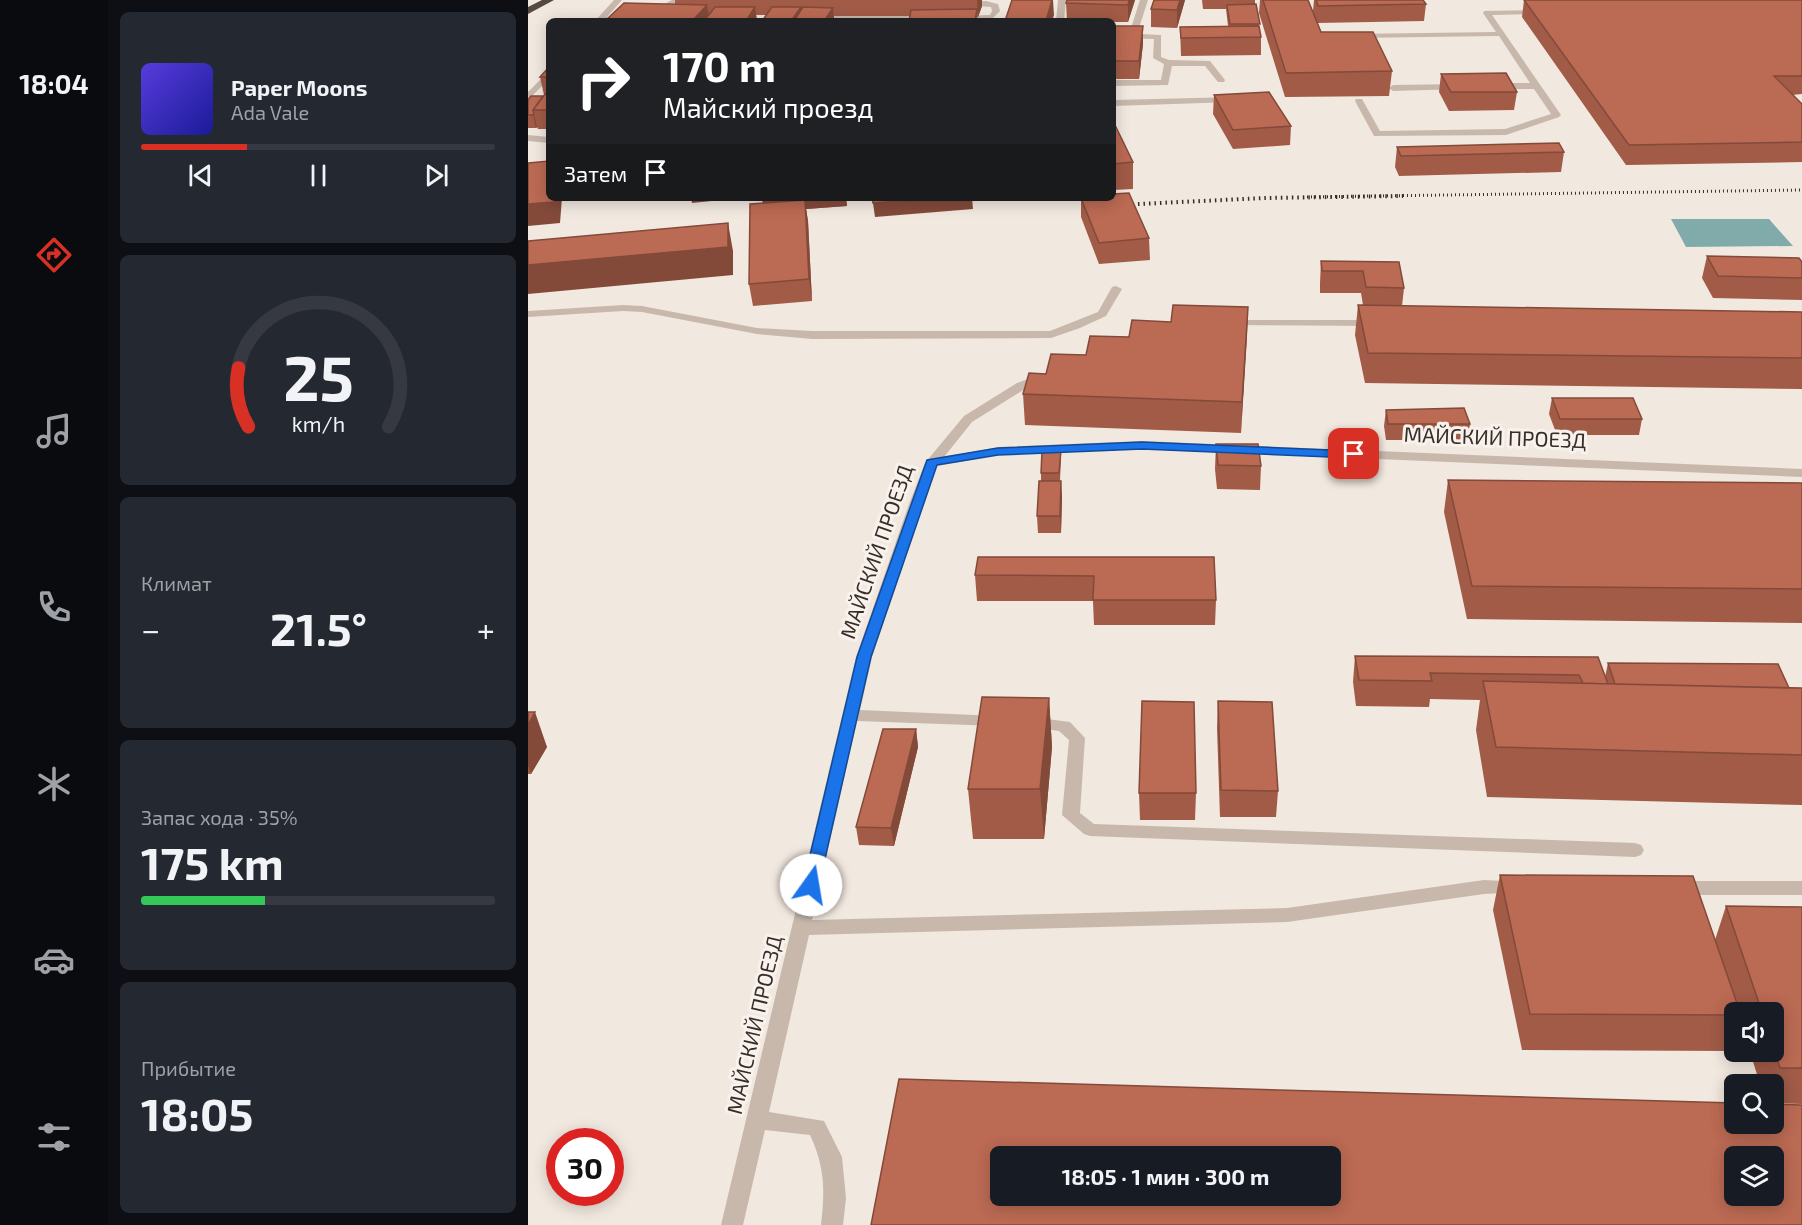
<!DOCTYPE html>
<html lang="ru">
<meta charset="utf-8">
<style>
:root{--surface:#171b24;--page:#242831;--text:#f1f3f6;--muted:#9ea1a6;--line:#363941;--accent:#d93025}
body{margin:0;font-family:"Exo 2",sans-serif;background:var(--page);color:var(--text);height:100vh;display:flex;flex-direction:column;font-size:22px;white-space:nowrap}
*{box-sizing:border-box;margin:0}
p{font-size:20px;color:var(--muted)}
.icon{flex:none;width:33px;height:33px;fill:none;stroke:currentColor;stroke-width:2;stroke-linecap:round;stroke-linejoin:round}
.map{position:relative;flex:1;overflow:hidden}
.sheet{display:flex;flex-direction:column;gap:12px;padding:12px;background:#0d0f14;width:420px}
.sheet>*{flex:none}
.hud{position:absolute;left:18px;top:18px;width:570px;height:183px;border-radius:9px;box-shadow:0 3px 15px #0003;background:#202124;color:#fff;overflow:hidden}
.fabs{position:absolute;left:1196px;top:1002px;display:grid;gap:12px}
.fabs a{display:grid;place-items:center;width:60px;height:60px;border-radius:9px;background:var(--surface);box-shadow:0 3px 15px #0003;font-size:30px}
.speed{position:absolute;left:18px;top:1128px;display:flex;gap:12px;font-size:30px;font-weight:700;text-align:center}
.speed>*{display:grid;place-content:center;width:78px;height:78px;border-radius:50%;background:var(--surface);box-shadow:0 3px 15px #0003;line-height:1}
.speed .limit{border:9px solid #d22;background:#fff;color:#111}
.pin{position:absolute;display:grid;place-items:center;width:51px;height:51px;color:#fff;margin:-26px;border-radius:12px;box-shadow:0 3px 9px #0006}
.me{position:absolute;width:66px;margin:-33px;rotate:13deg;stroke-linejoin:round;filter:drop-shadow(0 0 4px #0008)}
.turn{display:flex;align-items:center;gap:21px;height:126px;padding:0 18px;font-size:27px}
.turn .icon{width:78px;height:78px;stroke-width:2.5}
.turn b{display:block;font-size:42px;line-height:51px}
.then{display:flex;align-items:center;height:57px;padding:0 18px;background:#0003;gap:12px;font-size:22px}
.big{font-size:45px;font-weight:700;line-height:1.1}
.sheet .card{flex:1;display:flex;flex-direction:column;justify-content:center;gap:9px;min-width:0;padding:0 21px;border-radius:9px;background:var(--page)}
.sheet .dial{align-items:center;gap:0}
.dial svg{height:156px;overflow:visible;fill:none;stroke:var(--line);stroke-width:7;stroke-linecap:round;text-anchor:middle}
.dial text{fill:var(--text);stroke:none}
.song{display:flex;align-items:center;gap:18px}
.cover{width:72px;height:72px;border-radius:9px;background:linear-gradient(135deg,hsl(250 70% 55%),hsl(240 70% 35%))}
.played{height:6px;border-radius:3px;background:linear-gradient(90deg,var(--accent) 30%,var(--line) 30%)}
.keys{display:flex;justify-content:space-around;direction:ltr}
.heat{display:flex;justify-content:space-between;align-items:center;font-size:33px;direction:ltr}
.charge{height:9px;border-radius:4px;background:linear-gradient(90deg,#34c759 35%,var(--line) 0)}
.trip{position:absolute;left:462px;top:1146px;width:351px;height:60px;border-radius:9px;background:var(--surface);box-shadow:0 3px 15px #0003;font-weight:700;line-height:60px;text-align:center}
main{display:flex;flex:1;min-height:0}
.dock{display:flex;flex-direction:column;width:108px;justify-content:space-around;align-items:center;background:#090b0e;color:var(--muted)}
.dock .icon{width:42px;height:42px}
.dock .on{color:var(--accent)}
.dock b{font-size:27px;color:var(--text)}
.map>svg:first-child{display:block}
.water{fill:#81abab}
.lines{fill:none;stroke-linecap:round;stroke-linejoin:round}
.minor{fill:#c8b8ac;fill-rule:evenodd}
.highway{fill:#574842;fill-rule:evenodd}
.rail-far1{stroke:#372e2a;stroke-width:3;stroke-dasharray:1 3;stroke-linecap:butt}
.rail{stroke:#372e2a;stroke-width:4;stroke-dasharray:1.5 4;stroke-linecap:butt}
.wall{fill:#a15b47}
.shaded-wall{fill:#834a3a}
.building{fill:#bb6a53;stroke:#834a3a;stroke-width:1.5;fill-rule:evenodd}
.route{fill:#1a73e8;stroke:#114b97;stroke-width:1.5}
.labels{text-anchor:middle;stroke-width:6;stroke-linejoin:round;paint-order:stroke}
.street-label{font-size:21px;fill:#372e2a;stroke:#f9f2ec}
</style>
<main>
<nav class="dock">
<b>18:04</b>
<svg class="icon on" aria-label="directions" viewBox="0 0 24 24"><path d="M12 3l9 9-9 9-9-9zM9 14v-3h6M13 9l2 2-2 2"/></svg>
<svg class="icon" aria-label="music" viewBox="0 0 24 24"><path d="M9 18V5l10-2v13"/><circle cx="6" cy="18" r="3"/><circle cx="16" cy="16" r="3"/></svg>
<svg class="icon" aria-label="phone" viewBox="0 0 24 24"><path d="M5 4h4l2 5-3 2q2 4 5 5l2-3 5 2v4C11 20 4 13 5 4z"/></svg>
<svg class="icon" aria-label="climate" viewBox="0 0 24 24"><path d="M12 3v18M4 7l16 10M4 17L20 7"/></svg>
<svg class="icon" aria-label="car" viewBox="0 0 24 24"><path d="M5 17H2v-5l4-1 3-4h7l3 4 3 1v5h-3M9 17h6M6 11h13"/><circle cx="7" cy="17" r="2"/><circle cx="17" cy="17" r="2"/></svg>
<svg class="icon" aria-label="filters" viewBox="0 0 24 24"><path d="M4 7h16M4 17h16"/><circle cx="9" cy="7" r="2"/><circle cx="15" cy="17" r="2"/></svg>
</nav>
<section class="sheet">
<div class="card">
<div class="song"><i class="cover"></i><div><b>Paper Moons</b><p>Ada Vale</p></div></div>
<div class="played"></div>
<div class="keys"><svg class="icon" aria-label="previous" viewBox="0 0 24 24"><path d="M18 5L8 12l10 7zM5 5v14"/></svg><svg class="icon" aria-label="pause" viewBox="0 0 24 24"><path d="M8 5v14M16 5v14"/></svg><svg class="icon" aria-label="next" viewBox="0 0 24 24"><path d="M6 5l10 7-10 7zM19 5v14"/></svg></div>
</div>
<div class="card dial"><svg viewBox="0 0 100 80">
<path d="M14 69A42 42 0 1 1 86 69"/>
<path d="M14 69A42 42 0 0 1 9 39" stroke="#d93025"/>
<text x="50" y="56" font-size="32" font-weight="700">25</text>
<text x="50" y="72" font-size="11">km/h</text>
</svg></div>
<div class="card"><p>Климат</p>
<div class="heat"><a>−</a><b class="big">21.5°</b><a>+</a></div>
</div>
<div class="card"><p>Запас хода · 35%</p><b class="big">175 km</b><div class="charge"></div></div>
<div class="card"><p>Прибытие</p><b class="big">18:05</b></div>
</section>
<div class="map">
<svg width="1274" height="1225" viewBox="0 0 1274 1225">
<rect width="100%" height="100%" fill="#f1e8df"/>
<!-- water -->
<path class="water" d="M1143,219H1241L1265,246L1158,247Z"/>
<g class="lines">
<!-- minor -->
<path class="minor" d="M86,0H94L79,17H103V21H67Z
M144,0H155L133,13L123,15L119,13Z
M530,0H538L536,21H528Z
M612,0H620L611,28L613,34L633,35V57L641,60L682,61L697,80L696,82H690L677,66H644L640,85L585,86V80H633L636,64L625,58L626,39L585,38V34H605L603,28Z
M436,1H458L470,4L472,11L464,19L426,20V16H429L462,15L464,11L463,7L433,5L432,3Z
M1016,10L1017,12L1013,14L964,15L1033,115L1031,117L978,135L846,136L827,101L828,99H834L852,131L977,129L1023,114L1006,89H966L962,86L966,83H1002L971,36L826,38L822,36L823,34L968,32L955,13L956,11Z
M285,15L399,16L403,18L399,20L282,19V15Z
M21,71V79L0,100V92Z
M933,84L937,87L936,89L865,91L861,88L865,85Z
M708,97L709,99L705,102L585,106V100Z
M0,135L21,137V143L0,141Z
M588,286L594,289L578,316L552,328L523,338L284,339L229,334L114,312L95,311L0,317V311L95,305L114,306L229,328L284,331H522L570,312L584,287Z
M699,320H849L855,323L849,326L695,325V321Z
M516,373L520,374V380L497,389L444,422L416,457L470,447L614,441L1274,469V477L614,449L470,455L409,466L344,657L332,710L470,716L476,717L478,721L476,725L470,726L329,721L284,920L759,908L956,880L994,882L997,887L994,892L956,894L759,922L281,935L241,1112L296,1121L314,1157L318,1198L315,1225H293C297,1191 297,1167 282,1135L237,1130L215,1225H193L328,657L381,504L397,463L436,416L489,383Z
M503,717L542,722L557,738L552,813L566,824L1107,843L1113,845L1116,850L1113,855L1107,857L562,836L556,834L534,815L541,740L531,731L497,726L495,722L497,718Z
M1150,881H1274V895H1150L1144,893L1141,888L1144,883Z"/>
<!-- highway -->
<path class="highway" d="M14,0H26L0,14V7Z"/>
<!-- rail-far1 -->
<path class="rail-far1" d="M775,197L1274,190"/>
<!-- rail -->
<path class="rail" d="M588,205L738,198L875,196"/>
</g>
<!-- wall -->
<path class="wall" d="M147,0H454V6L450,17H449L450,21H381L382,16H306V21H234L238,15H228L229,21H77L147,4Z
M539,0H607L600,22H585V21H539L538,3Z
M657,0L649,28L623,27V9Z
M674,0H727V4L733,37V55L653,56L652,27L700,26L698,9H675Z
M732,0H780L793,32L864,71L861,96L757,97L731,13Z
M786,0H895L898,4L896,21L789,23L785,11Z
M996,0H1274V94L1264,95L1274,104V162L1098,165L994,17Z
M585,26H615V44L611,79H585Z
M21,67V129H10L9,127L8,128H0V100L15,96L16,95L12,77Z
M913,74L989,92L986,110L921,111L911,92Z
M686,95L763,126L762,145L705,149L685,114Z
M585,121L605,162V189L585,190Z
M869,147L1036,152L1033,172L871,176L867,167Z
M234,198H318L319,206L278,209L280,221L284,301L225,306L221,284L235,203Z
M463,198H507L463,201Z
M553,198H585L621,238L622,260L571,264L553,217Z
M1179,256L1274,262V300L1185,298L1174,278Z
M793,261L871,262L876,288L874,306L1274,312V389L837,383L827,335L830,305H835L833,293H792V283Z
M720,307L713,433L497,425L495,394L558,355L601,337L643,322Z
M1024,398L1114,419L1111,435H1029L1021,414Z
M858,410L942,424L940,440H858L856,426Z
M688,444L733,466L732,490L689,489L687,469Z
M533,458L532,481L534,497L533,533H510L509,516L513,481V473Z
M920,480L1274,483V623L939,619L916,512Z
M686,557L688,600L687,625H566L565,601H449L447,575Z
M827,656L1077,677L1080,663L1261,688H1274V687V805L959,797L948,730L952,700L902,699L901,707L828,706L825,682Z
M521,698L524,747L516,839H445L440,789Z
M690,701L750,791L748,817H692L689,728Z
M0,712L19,747L3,774H0Z
M388,729L390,747L366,846L331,845L328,827Z
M611,793H668L667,820H612Z
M972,875L1187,940L1198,906L1274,907V1104L1245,1103V1084H1232L1222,1052H1245V1012H1206V1035L1200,1051L994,1050L965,910Z"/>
<!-- shaded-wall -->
<path class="shaded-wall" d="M449,0H454V6L450,17Z
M524,0H525L526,15L524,21H518Z
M601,0H607L600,22V5Z
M652,0H657L649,28V10Z
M179,5L182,21H164Z
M227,7L229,21H218Z
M273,7L274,21H263Z
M305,8L306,21H296Z
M615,26V44L611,79V61Z
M6,114L9,127L8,128L5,115Z
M27,198H34L32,223L0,226V204Z
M163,198H213L164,203Z
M243,198H318L319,206L278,209L280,221L284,301L281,279L236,213L234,199Z
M406,198H444L445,209L347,217L345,203Z
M200,223L205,251V275L0,294V265Z
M720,307L719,337L713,433L714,402Z
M533,481L534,497L533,533L532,516Z
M521,698L524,747L516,839L512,789Z
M7,712L19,747L3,774L0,765V725Z
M388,729L390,747L366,846L363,828Z"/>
<!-- building -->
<path class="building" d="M484,0H524L518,21H477Z
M539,0H601L600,5L538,3Z
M626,0H652L649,10L623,9Z
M735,0H780L793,32H845L864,71L758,73Z
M788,0H895L898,4L790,6Z
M996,0H1274V76H1246L1274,104V142L1101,145Z
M96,3L179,5L164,21H77Z
M728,4L732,24H702L699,5Z
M187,7H227L218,21H176Z
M244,7H273L263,21H234Z
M275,7L305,8L296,21H266Z
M449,9L447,21H381L383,10Z
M585,26H615L611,61H585Z
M731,26L733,37L653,38L652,27Z
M21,67V77H12Z
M978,73L989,92H923L913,74Z
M21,89V110H5Z
M741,92L763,126L705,130L686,95Z
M3,96H15L5,110L6,114L5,115H0V100Z
M585,121L605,162L585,164Z
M1031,143L1036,152L873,156L869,147Z
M21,161V198H27L26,202L0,204V163Z
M601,193L621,238L571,243L553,198H585V194Z
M344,198H406L345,203Z
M277,200L281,279L221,284L222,204Z
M200,223V247L0,265V241Z
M1179,256L1271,258L1274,262V278L1190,276Z
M793,261L871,262L876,288L838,287L835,271H794Z
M645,305L720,307L714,402L495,394L501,373L518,374L523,354L558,355L562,336L601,337L604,320L643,322Z
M830,305L1274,312V358L840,353Z
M1024,398H1105L1114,419H1032Z
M936,408L942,424H860L858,410Z
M688,444H730L733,466L690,465Z
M533,450L531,473H513L514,451Z
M920,480L1274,483V589L944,586Z
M511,481H533L532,516H509Z
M450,557H686L688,600H565L566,576L447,575Z
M827,656L1070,657L1080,684L1055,683L1051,675L902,673L904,681L831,680Z
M1080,663L1250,664L1261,688L1087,684Z
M955,681L1274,688V755L968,747Z
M454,697L521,698L512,789H440Z
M614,701L666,702L668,793H611Z
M690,701L744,702L750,791L693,790Z
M0,712H7L0,725Z
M355,729H388L363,828L328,827Z
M972,875L1165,876L1212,1012H1206V1015L1002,1014Z
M1198,906L1274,907V1068H1252L1245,1047V1012H1234Z
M371,1079L1206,1103V1124H1245V1104L1274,1105V1225H343ZM472,1156H802V1196H472ZM1206,1156H1245V1196H1206Z"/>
<!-- route -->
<path class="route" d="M614,442L826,451L832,454L826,458L614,449L470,455L409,465L343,657L291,885L289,890L283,891L277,890L275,885L329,657L399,460L470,448Z"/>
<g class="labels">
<!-- street labels -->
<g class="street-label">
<text transform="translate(967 438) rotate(2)" y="7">МАЙСКИЙ ПРОЕЗД</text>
<text transform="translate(349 552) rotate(-71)" y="7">МАЙСКИЙ ПРОЕЗД</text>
<text transform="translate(227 1025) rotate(-77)" y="7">МАЙСКИЙ ПРОЕЗД</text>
</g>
</g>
</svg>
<div class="fabs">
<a><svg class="icon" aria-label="sound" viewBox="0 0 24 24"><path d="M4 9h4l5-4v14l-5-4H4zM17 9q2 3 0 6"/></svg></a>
<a><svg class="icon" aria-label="search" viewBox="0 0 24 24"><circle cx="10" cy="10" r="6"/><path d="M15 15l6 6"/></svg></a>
<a><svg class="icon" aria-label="layers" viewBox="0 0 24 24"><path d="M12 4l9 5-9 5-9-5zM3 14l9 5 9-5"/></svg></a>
</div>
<div class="speed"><div class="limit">30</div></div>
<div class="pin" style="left:826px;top:454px;background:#d93025"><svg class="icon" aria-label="arrive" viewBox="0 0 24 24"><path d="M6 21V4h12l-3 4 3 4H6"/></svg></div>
<svg class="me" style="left:283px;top:885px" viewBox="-20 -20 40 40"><circle r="19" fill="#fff"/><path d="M0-13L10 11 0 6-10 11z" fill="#1a73e8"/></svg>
<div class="trip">18:05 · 1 мин · 300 m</div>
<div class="hud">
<div class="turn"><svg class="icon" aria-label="right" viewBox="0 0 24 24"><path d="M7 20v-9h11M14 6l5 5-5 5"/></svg><div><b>170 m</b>Майский проезд</div></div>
<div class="then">Затем<svg class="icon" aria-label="arrive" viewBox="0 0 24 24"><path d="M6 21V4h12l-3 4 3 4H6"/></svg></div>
</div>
</div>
</main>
